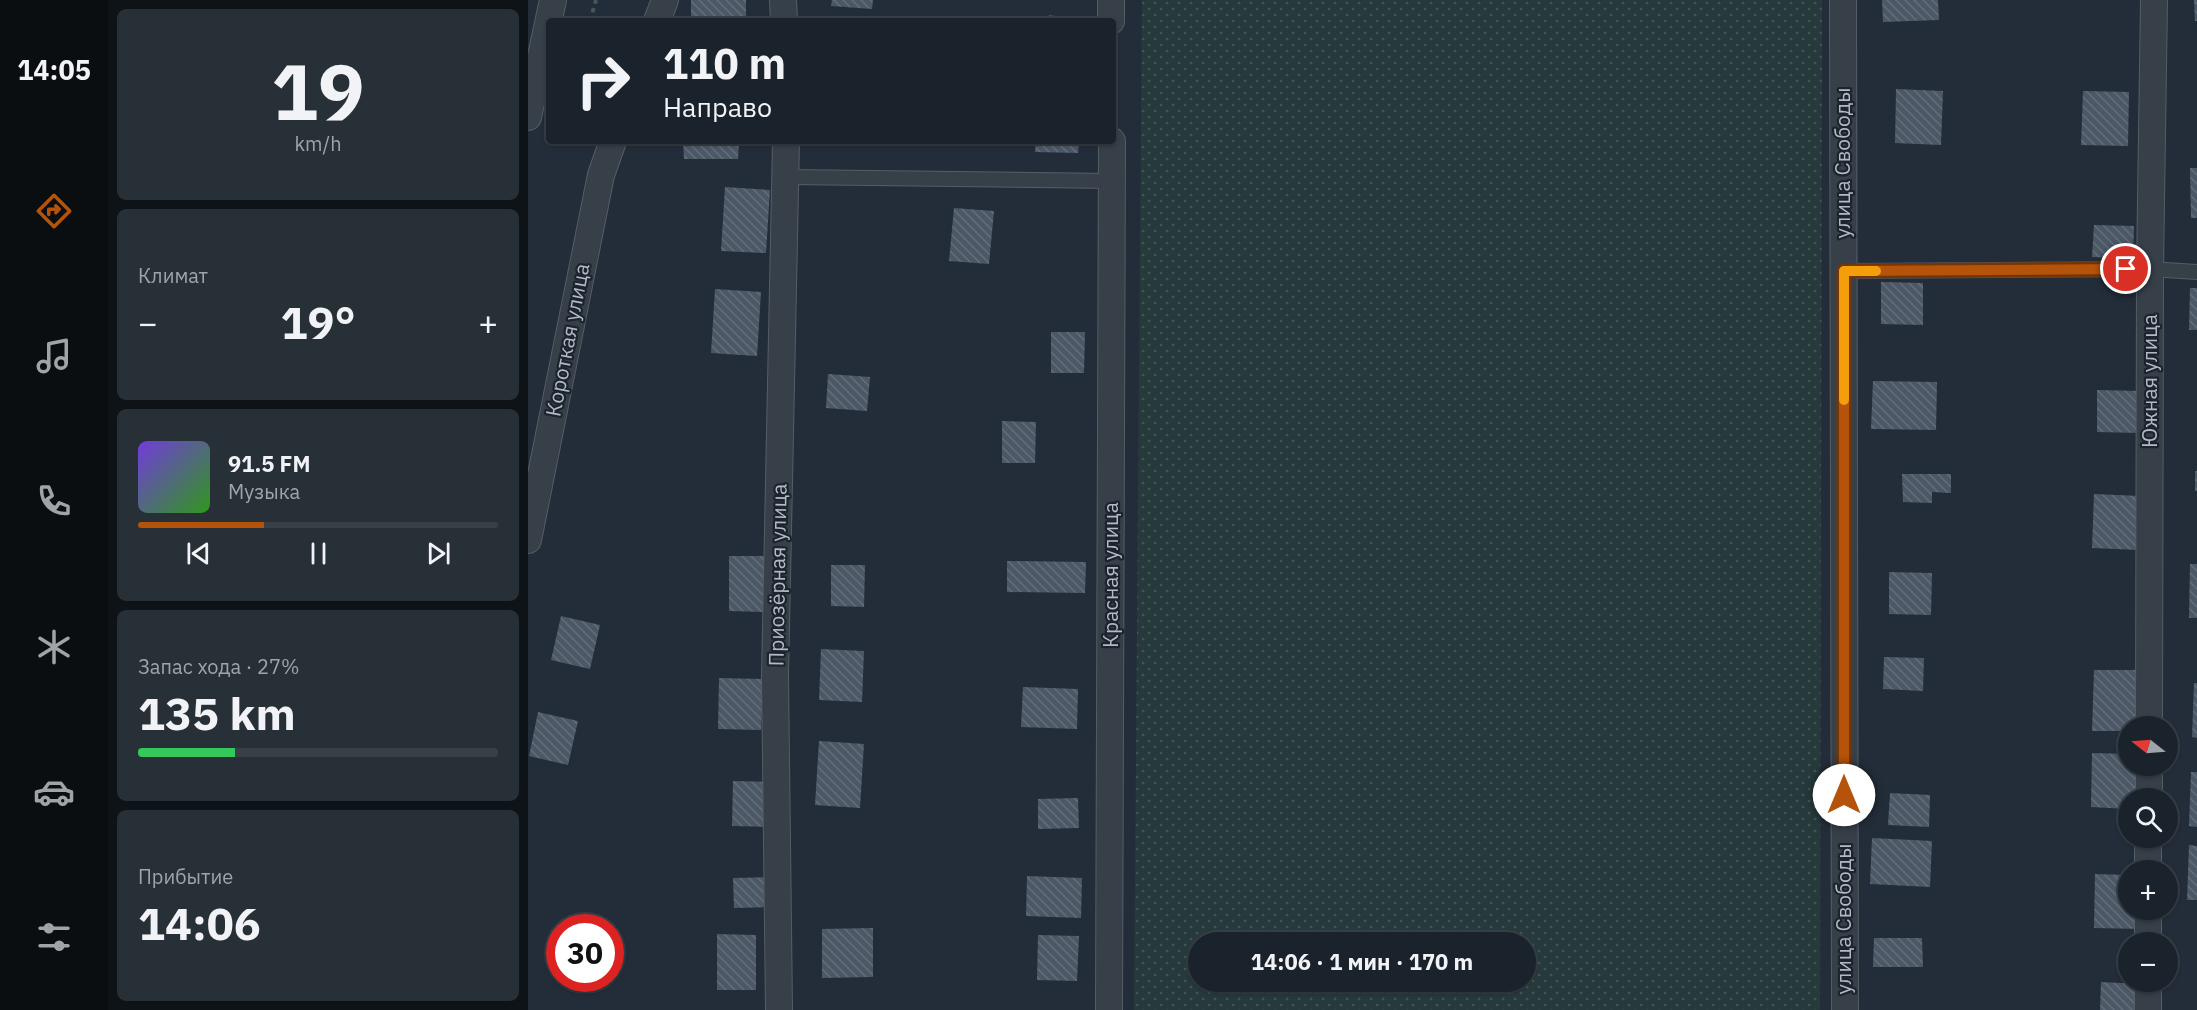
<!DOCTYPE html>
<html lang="ru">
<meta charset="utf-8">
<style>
:root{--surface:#1a222b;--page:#272f37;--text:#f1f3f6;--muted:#9fa4a9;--line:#383f47;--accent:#b45309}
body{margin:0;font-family:"IBM Plex Sans",sans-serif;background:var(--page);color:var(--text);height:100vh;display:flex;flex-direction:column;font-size:22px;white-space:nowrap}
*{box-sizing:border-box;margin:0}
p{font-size:20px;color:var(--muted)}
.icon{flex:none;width:33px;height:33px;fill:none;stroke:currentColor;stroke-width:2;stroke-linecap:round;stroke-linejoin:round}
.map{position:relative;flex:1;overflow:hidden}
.drawer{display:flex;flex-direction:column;gap:9px;padding:9px;background:#0e1318;width:420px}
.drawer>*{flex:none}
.top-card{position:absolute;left:18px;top:18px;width:570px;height:126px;border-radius:6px;box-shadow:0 2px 4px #0004,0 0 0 2px var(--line);background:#1a222b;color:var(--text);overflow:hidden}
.needle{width:39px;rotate:287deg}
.fabs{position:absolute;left:1590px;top:716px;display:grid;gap:12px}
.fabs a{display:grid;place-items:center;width:60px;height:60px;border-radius:50%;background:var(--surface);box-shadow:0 2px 4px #0004,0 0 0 2px var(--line);font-size:30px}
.speed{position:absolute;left:18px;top:914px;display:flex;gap:12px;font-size:30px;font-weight:700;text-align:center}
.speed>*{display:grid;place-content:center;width:78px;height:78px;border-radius:50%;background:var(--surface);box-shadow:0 2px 4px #0004,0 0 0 2px var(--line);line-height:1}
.speed .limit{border:9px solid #d22;background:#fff;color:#111}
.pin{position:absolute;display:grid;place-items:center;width:51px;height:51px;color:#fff;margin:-26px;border:3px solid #fff;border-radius:50%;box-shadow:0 2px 6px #0007}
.me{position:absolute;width:66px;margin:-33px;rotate:0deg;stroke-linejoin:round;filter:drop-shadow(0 0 4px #0008)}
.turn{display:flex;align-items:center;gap:21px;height:126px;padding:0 18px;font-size:27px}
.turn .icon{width:78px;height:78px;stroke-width:2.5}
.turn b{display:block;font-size:42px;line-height:51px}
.big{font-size:45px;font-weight:700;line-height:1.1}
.drawer .card{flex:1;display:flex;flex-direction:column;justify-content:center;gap:9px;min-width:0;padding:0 21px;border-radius:9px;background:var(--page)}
.drawer .dial{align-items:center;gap:0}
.dial b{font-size:78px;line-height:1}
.song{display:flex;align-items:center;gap:18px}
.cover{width:72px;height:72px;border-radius:9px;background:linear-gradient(135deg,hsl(260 70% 55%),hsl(110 70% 35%))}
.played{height:6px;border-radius:3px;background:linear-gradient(90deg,var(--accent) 35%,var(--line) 35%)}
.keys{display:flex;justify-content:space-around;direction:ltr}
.heat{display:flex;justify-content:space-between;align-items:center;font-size:33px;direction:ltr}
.charge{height:9px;border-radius:4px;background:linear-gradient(90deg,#34c759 27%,var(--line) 0)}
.trip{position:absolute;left:660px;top:932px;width:348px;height:60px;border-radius:30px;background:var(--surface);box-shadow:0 2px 4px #0004,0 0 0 2px var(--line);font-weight:700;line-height:60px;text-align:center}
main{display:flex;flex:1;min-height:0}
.tab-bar{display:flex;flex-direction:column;width:108px;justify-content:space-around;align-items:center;background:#0a0e11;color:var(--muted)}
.tab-bar .icon{width:42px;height:42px}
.tab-bar .current{color:var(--accent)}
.tab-bar b{font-size:27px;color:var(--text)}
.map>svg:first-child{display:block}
.grass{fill:url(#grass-dots);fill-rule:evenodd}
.building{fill:url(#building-back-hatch)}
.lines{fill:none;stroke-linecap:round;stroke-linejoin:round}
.lane-casing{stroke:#555d67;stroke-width:16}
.street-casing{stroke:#555d67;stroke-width:28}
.path{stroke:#455759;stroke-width:4;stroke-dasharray:4.5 4.5;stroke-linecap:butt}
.lane{stroke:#373f49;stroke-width:14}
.street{stroke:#373f49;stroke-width:26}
.route-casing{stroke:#753606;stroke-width:15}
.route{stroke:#b45309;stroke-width:10}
.slow{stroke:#f59e0b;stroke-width:10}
.labels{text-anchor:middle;stroke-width:4.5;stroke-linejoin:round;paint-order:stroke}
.street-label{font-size:21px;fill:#b2bac5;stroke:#1c242e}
</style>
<main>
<nav class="tab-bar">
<b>14:05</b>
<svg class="icon current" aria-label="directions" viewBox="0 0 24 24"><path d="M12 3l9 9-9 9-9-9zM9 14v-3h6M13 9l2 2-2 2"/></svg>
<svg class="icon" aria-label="music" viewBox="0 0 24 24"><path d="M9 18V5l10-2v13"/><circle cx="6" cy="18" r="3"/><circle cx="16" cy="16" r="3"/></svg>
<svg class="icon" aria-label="phone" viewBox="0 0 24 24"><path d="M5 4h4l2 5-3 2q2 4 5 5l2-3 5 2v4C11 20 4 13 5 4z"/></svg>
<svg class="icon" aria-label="climate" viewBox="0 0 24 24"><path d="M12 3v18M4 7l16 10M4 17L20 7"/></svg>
<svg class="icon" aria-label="car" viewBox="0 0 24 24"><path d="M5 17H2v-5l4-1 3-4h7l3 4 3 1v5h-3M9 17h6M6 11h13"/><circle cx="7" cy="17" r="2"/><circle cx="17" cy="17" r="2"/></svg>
<svg class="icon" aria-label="filters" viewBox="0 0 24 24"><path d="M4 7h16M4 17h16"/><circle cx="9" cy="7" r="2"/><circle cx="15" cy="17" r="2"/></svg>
</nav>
<section class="drawer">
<div class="card dial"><b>19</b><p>km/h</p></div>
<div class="card"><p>Климат</p>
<div class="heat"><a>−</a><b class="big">19°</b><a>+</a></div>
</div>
<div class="card">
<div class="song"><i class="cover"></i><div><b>91.5 FM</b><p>Музыка</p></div></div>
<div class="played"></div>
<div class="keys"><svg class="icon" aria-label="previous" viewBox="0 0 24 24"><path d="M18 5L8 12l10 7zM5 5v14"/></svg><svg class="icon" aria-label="pause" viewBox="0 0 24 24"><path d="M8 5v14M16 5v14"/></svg><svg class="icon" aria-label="next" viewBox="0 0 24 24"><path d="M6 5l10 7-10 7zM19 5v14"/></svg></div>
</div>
<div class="card"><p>Запас хода · 27%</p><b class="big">135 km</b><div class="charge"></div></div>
<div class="card"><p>Прибытие</p><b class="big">14:06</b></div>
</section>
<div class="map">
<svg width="1669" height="1010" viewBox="0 0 1669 1010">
<defs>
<pattern id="grass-dots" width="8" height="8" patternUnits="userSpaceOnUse" patternTransform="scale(1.5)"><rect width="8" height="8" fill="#263a3b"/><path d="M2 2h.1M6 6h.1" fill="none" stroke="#435456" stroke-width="1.8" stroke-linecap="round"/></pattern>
<pattern id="building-back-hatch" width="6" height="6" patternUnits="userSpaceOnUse" patternTransform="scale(1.5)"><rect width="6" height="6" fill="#4c5865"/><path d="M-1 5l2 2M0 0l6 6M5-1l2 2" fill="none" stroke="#636e7a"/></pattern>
</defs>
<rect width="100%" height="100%" fill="#232d39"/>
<!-- grass -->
<path class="grass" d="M614,0H1294L1292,1010H606ZM670,942H998V981H670Z"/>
<!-- building -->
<path class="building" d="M163,0H218V21H163Z
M304,0H345L344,9L303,6Z
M1354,0H1410L1411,20L1355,22Z
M1666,0H1669V21H1667Z
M521,15L555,20V21H520Z
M1368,89L1415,91L1413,145L1367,143Z
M1555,91L1601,92L1600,146L1553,145Z
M155,141H211L210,159H156Z
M434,141H467V146H433Z
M508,141H551L550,153L507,152Z
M1662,168H1669V218H1663Z
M197,187L242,190L238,253L193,251Z
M426,208L466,211L461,264L421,261Z
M1566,225L1606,226L1605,259L1564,257Z
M1353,282L1395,283V325L1353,324Z
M1662,288H1669V330H1661Z
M187,289L233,292L229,356L183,353Z
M523,332H557L556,373H523Z
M300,374L342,377L339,411L298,408Z
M1345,381L1409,382L1408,430L1343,429Z
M1569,390L1612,391L1611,433L1569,432Z
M474,421L508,422L507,463H474Z
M1667,471H1669V491H1667Z
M1374,474H1423V493L1404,492V503L1375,502Z
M1566,494L1613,496L1611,550L1564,548Z
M201,556H241L240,612L201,611Z
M479,561L558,562L557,593L479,592Z
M1662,564H1669V618H1661Z
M303,565H337L336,607L303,606Z
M1361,572L1404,573L1403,615L1361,614Z
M33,616L72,625L62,669L23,660Z
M293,649L336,651L334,702L291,700Z
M1356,657L1396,658L1395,691L1355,689Z
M1566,670H1609L1608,726H1600V731H1564Z
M191,678L235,679L233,730L190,729Z
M1666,683H1669V738L1664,737Z
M495,687L550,689L549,729L493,727Z
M10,712L50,721L40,765L1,756Z
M291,741L336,744L332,808L287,805Z
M1564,753L1600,754V765H1611L1610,798H1600V809L1563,807Z
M1663,772H1669V827L1661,826Z
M205,781L246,782L244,827L204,826Z
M1362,793L1402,795L1401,827L1360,825Z
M550,798L551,828L510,829V799Z
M1344,838L1404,841L1402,887L1342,884Z
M1661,845L1669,846V900H1659Z
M1567,874L1600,875V909H1613V929L1566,928Z
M499,876L554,878L553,918L498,916Z
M246,877V907L206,908L205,878Z
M345,928V977L294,978V929Z
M189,934L228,935V990H189Z
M510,935L551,936L549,981L509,980Z
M1346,938H1394L1395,967H1345Z
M1573,982L1613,984L1611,1010H1572Z"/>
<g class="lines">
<!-- lane casing -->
<g class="lane-casing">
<path id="lane" d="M259,177L584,181
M1316,271L1622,269L1669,272"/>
</g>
<!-- street casing -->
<g class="street-casing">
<path id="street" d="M255,0L256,21
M583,0V21
M1315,0L1317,1010
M129,21L137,0
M0,117L25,0
M0,540L73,175L85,141
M1621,726L1622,269L1626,0
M1621,798V765
M1620,870V837
M1620,942V909
M251,1010L247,676L258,141
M581,1010L584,141
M1620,1010V981"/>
</g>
<!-- path -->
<path class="path" d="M62,21L68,0"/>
<!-- lane -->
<use href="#lane" class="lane"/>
<!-- street -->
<use href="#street" class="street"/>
</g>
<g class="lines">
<!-- route casing -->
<g class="route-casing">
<path id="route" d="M1316,795V271L1598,269"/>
</g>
<!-- route -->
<use href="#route" class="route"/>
<!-- slow -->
<path class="slow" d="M1316,400V271H1348"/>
</g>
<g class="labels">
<!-- street labels -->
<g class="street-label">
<text transform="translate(1315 163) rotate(-90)" y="7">улица Свободы</text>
<text transform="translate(40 340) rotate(-79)" y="7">Короткая улица</text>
<text transform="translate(1622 381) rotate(-90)" y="7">Южная улица</text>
<text transform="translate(250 575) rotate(-89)" y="7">Приозёрная улица</text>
<text transform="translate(583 575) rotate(-90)" y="7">Красная улица</text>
<text transform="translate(1316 919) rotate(-90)" y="7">улица Свободы</text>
</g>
</g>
</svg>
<div class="fabs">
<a><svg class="needle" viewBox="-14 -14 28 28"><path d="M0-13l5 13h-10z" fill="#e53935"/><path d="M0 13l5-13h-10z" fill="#9fa4a9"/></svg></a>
<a><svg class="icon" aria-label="search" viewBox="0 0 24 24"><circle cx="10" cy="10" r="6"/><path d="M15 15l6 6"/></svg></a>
<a>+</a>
<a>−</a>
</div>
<div class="speed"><div class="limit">30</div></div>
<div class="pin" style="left:1598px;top:269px;background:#d93025"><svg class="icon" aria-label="arrive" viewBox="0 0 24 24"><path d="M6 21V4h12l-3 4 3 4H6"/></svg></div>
<svg class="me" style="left:1316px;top:795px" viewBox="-20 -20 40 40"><circle r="19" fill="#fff"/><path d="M0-13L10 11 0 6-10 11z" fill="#b45309"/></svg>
<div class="trip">14:06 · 1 мин · 170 m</div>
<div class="top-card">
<div class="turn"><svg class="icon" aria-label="right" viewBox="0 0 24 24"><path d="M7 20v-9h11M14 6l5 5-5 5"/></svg><div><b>110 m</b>Направо</div></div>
</div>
</div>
</main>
